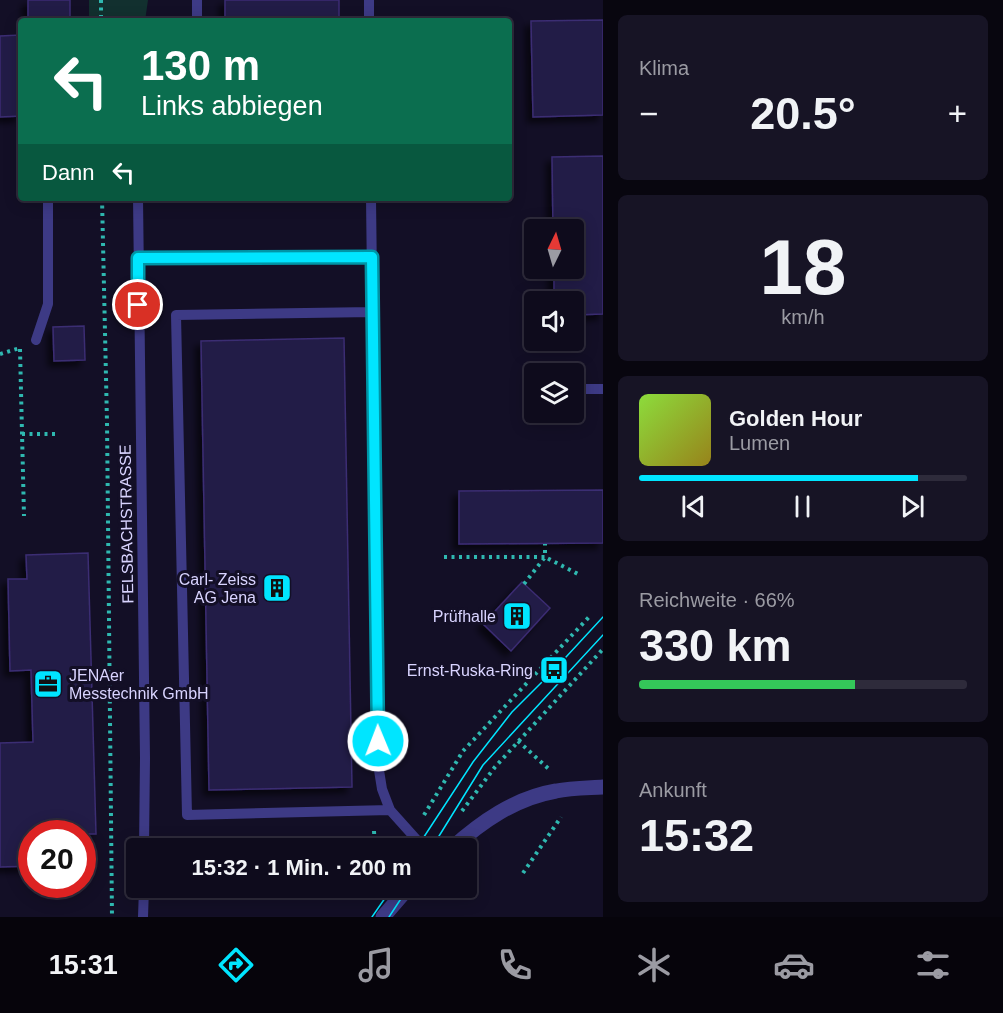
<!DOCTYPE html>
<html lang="de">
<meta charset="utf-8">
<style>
:root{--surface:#0e0b1c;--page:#171425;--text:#f1f3f6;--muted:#9b9ba3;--line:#2e2b3b;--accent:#00e5ff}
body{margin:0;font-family:Helvetica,sans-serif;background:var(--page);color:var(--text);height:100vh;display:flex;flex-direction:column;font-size:22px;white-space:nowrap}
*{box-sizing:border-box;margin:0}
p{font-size:20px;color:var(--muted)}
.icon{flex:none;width:33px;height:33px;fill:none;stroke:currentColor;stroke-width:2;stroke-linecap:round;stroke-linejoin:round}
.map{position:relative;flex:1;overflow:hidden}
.side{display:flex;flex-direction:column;gap:15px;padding:15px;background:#08060f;width:400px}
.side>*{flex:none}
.banner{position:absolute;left:18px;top:18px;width:494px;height:183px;border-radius:6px;box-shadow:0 3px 15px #0003,0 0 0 2px var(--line);background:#0b6e4f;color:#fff;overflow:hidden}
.needle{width:39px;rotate:5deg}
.buttons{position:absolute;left:524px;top:219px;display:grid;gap:12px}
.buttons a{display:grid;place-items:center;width:60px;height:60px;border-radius:6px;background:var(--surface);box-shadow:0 3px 15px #0003,0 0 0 2px var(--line);font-size:30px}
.speed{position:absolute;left:18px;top:820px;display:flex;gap:12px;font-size:30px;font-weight:700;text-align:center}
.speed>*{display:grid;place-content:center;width:78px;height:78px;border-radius:50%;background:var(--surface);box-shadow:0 3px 15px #0003,0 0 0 2px var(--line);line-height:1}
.speed .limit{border:9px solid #d22;background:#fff;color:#111}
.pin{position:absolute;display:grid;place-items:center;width:51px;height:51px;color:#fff;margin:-26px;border:3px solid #fff;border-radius:50%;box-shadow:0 2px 6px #0007}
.me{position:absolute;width:66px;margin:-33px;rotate:359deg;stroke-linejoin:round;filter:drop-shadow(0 0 4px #0008)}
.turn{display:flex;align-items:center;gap:21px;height:126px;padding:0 24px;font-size:27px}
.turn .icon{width:78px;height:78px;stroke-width:2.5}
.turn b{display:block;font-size:42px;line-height:51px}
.then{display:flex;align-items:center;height:57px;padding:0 24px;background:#0003;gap:12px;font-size:22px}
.big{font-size:45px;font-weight:600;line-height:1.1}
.side .widget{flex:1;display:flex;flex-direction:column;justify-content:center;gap:9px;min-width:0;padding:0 21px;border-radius:9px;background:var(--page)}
.side .dial{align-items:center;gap:0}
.dial b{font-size:78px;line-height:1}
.song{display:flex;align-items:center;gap:18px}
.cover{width:72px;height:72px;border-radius:9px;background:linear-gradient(135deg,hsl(90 70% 55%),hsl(50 70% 35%))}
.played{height:6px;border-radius:3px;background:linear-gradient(90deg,var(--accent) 85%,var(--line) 85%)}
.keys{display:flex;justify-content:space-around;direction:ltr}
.heat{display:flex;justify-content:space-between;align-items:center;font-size:33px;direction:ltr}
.charge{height:9px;border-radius:4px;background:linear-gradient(90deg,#34c759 66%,var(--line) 0)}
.trip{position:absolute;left:126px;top:838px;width:351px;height:60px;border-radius:6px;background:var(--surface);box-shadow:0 3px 15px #0003,0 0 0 2px var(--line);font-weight:600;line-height:60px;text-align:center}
.tab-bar{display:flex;height:96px;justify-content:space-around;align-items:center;background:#06040b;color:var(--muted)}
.tab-bar .icon{width:42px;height:42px}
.tab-bar .on{color:var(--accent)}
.tab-bar b{font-size:27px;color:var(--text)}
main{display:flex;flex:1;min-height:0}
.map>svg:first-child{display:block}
.green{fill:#12302f}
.building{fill:#241b47;stroke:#3b2d73;stroke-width:1.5;filter:url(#shadow)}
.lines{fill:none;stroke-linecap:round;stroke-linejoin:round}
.path{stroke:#2fb8b0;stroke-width:4;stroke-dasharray:3 4.5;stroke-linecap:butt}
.lane{stroke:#3d3a85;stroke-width:10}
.street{stroke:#3d3a85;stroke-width:15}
.tram{stroke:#00e5ff;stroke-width:1.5}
.route-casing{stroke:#0095a6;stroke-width:15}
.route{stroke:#00e5ff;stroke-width:10}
.labels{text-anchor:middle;stroke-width:6;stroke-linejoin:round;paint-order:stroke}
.street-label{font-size:16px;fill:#d9d4ff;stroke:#130f26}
.poi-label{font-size:16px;fill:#d9d4ff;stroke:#130f26;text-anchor:end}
</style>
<main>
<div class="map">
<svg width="603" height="917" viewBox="0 0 603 917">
<defs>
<filter id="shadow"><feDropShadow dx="-5.5" dy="5.5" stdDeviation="3" flood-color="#0009"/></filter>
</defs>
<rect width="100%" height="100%" fill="#130f26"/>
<!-- green -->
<path class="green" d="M89,0H148L145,21H89Z"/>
<!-- building -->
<path class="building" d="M28,0H70V21H28Z
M225,0H339V21H225Z
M603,20V115L533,117L531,21Z
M21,35V116L0,117V36Z
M603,156V314L573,315V302H554V268H573V230H553L552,157Z
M84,326L85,360L54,361L53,327Z
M344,338L352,787L209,790L201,341Z
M603,490V543L459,544V491Z
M88,553L96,834H32V866L0,867V743L33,742L31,670L10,671L8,579H27L26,555Z
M522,582L550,608L511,651L483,624Z"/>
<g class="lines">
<!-- path -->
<path class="path" d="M101,0V21
M102,198L107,422L112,917
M20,349L24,516
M0,354L20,348
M22,434H55
M444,557H545V544
M524,584L545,557L578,574
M518,741L551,771
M462,811L495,767L603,649
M424,815L463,751L589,617
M374,831L375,849
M523,873L561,817"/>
<!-- lane -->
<path class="lane" d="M197,0V21
M369,0V21
M138,198L145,758L144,849
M371,198L378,764L382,789L390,810L425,849
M138,258L372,257
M373,312L176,315L187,815L390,810
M36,340L48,304V198
M573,389H603
M143,917L144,888"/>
<!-- street -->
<path class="street" d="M451,849C481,822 515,798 556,791C571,788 587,788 603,787
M383,917L408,888"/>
<!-- tram -->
<path class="tram" d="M416,849L473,762L512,712L554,670L603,617
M431,849L483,765L603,635
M372,917L392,888
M389,917L408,888"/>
</g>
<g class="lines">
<!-- route casing -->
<g class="route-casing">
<path id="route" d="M138,305V258L372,257L378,741"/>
</g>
<!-- route -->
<use href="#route" class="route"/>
</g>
<!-- icons -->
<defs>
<g id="building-square" transform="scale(1.5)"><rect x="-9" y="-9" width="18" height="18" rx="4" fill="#00e5ff" stroke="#130f26"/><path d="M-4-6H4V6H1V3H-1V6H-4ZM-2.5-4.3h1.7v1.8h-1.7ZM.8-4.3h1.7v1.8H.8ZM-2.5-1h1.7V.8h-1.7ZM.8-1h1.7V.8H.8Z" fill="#111"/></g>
<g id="bus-square" transform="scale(1.5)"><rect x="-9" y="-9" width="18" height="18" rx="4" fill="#00e5ff" stroke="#130f26"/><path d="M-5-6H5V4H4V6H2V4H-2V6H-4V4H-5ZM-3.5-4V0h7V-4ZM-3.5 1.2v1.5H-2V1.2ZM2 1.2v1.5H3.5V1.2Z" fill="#111"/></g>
<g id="office-square" transform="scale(1.5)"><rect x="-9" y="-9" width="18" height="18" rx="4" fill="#00e5ff" stroke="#130f26"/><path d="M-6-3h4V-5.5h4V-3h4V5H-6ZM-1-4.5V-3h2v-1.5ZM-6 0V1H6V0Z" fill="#111"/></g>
</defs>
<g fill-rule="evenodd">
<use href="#building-square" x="277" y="588"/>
<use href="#building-square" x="517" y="616"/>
<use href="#bus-square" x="554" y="670"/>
<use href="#office-square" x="48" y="684"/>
</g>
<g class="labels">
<!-- street labels -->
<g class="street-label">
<text transform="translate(126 524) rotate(-91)" y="6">FELSBACHSTRASSE</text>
</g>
<!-- poi labels -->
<g class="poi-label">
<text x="256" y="585">Carl- Zeiss<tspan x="256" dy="18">AG Jena</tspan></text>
<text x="496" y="622">Prüfhalle</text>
<text x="533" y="676">Ernst-Ruska-Ring</text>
<text x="69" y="681" text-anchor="start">JENAer<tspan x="69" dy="18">Messtechnik GmbH</tspan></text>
</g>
</g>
</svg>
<div class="buttons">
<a><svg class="needle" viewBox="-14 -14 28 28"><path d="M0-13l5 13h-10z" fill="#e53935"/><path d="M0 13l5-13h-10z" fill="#9b9ba3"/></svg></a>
<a><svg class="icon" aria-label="sound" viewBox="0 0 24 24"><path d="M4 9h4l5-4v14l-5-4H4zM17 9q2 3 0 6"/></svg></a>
<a><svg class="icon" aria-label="layers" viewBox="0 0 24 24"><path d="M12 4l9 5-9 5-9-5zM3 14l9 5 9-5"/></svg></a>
</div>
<div class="speed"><div class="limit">20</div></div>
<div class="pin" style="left:138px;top:305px;background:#d93025"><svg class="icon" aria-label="arrive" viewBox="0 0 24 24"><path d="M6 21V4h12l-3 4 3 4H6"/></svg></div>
<svg class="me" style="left:378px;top:741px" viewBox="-20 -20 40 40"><circle r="17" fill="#00e5ff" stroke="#fff" stroke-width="3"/><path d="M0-11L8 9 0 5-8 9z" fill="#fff"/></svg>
<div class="trip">15:32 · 1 Min. · 200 m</div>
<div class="banner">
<div class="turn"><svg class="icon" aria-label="left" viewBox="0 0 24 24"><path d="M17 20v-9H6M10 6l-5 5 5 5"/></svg><div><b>130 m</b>Links abbiegen</div></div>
<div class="then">Dann<svg class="icon" aria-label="left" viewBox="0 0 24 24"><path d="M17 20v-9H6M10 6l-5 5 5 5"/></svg></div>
</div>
</div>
<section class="side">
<div class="widget"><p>Klima</p>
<div class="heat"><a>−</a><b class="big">20.5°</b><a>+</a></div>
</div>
<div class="widget dial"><b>18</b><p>km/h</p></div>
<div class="widget">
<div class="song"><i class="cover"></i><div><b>Golden Hour</b><p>Lumen</p></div></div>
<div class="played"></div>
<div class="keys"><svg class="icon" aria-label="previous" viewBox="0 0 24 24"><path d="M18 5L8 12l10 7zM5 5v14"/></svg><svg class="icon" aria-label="pause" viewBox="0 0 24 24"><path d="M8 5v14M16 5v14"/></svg><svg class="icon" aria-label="next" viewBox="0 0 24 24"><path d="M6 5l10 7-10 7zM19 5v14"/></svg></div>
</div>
<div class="widget"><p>Reichweite · 66%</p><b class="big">330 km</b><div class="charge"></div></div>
<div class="widget"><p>Ankunft</p><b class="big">15:32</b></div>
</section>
</main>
<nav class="tab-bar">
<b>15:31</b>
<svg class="icon on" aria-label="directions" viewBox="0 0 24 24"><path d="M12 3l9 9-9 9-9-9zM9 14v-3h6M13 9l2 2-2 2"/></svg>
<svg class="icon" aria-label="music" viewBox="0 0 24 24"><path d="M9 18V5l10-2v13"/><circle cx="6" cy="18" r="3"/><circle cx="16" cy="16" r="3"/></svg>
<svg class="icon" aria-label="phone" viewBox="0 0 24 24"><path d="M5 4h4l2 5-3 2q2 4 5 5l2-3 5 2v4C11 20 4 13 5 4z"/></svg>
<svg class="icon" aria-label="climate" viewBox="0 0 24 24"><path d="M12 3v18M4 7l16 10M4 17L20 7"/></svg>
<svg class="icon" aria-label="car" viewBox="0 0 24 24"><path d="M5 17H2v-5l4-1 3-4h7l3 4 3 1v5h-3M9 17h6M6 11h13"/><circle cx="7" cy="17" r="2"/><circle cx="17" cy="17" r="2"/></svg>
<svg class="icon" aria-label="filters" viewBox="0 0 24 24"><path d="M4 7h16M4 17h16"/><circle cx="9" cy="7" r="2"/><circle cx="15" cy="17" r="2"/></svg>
</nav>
